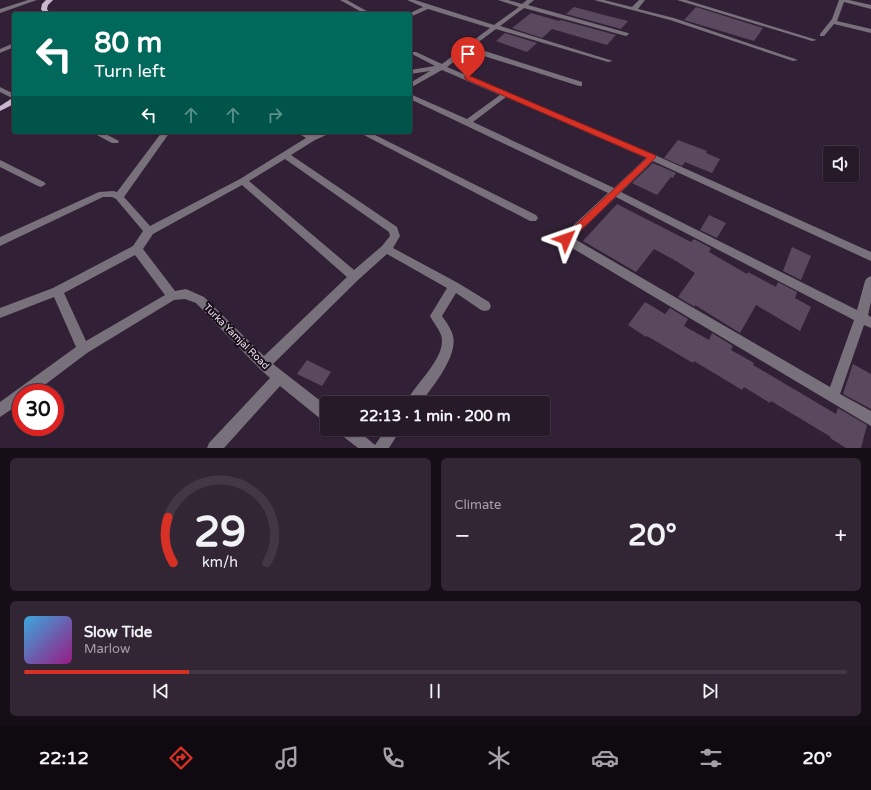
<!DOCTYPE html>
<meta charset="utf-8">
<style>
:root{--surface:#261928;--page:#322634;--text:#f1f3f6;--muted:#a4a0a8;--line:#423845;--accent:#d93025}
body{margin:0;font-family:"Varela Round",sans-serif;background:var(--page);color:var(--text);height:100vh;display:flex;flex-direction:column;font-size:15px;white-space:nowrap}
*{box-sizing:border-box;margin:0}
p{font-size:13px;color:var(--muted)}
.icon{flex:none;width:22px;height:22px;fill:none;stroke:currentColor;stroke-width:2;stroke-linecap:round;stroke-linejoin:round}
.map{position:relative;height:448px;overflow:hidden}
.details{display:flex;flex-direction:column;gap:10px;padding:10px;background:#150e16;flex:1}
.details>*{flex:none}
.top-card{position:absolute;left:12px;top:12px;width:400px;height:122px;border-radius:4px;box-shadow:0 1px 3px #0004,0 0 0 1px var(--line);background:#00695c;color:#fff;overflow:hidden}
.buttons{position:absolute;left:823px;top:146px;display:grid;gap:8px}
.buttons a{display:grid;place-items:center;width:36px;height:36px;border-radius:4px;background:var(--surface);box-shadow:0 1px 3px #0004,0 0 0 1px var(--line);font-size:20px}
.speed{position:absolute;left:12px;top:384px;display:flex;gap:8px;font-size:20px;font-weight:700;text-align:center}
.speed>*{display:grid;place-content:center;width:52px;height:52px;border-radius:50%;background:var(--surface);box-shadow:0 1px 3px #0004,0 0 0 1px var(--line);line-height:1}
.speed .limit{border:6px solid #d22;background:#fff;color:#111}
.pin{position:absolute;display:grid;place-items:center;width:34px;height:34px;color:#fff;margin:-41px -17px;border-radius:50% 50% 50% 0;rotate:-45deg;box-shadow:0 0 4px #0007}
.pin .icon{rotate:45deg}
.me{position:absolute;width:44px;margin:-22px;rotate:47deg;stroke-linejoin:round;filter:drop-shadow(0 0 3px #0008)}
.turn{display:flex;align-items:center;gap:14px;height:84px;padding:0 16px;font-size:18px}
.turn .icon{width:52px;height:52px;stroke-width:2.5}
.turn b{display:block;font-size:28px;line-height:34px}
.lanes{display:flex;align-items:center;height:38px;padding:0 16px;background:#0003;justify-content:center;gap:20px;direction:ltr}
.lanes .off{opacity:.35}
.big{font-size:30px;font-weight:700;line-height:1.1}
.details .widget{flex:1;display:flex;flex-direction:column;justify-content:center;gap:6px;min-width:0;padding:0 14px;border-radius:6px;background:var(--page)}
.details .dial{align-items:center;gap:0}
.dial svg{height:104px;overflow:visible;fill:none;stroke:var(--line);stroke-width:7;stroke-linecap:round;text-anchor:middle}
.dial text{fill:var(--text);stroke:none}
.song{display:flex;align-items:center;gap:12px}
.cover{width:48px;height:48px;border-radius:6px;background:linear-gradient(135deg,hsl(200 70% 55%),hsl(310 70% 35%))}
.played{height:4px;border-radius:2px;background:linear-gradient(90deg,var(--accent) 20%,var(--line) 20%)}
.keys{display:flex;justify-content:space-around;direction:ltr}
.heat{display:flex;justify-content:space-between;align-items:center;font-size:22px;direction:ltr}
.details .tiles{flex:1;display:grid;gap:10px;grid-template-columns:1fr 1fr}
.widget:last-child{grid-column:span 2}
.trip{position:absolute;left:320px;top:396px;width:230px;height:40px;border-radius:4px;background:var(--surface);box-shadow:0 1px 3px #0004,0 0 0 1px var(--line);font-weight:700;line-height:40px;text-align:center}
.tabs{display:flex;height:64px;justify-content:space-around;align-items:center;background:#0f0a10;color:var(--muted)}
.tabs .icon{width:28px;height:28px}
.tabs .selected{color:var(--accent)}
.tabs b{font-size:18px;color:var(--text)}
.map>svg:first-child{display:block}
.building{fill:#5a495e}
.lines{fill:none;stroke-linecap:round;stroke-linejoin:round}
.minor{fill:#78707a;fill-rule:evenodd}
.major{fill:#c9b8cd;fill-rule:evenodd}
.route{fill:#d93025;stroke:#8d1f18}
.labels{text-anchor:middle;stroke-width:4;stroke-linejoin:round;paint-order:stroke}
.street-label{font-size:10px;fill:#e9ddeb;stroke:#160e18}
</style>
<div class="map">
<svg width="871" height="448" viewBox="0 0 871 448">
<rect width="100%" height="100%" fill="#322136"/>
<!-- building -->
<path class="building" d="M574,7L600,14L628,21L621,29L566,14Z
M696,7L763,28L754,41L684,20Z
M531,13L559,21L561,20L616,35L607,45L552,29L542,38L512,28Z
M505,33L537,43L527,52L496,41Z
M678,140L707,151L706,153L720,159L712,173L685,162L682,166L664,158Z
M653,163L676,173L673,178L671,177L657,195L632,183Z
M617,204L691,242L694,239L711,248L709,252L747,274L748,272L776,287L778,282L797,292L795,298L811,307L800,331L756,305L740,333L695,305V307L678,297L695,273L676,261L654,249L636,272L583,241Z
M709,215L726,223L717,238L700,230Z
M792,247L811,256L801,280L783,271Z
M645,302L665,314L670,308L688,319L684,326L709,340L712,333L733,346L731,350L754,363L753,365L836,414L838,408L867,425L861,448H846L830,438L831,437L771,401L770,403L744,387L742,390L694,361L693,363L647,336L646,337L628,325Z
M307,360L331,372L322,386L297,374Z
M853,364L871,374V409L843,394Z"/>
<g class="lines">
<!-- minor -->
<path class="minor" d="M28,0H37L0,13V9Z
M340,0H347L372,14H365Z
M407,0H415L494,25L519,7L498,0H508L522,4L527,0H534L528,5L628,33L629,34L626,36L524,8L500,26L613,61L608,62L496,29L472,47L582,82V86H579L468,51L447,67L655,155L871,252V261L653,161L621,192L857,310L865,281L867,278L871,276V302L868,315L871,317V328L864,325L840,394L871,411V426L562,242L561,239L562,236L608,193L410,99V94L467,119L500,95L442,70L410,88V83L430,71L410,74V70L435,66L412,54V52H416L442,64L490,28L428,9L410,17V14H408L423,7ZM506,97L646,158L614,188L473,122ZM616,197L854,320L830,387L573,238Z
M594,0H604L632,7L639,0H645L638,9L674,18L798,60L793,61L670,20Z
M677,0H686L817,40L812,41Z
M839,0H849L871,5V9L844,2L837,21L871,29V33L834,24L824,36H820V34L832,19Z
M14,43V47L0,53V49Z
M0,87L14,94V99L0,92Z
M91,132H102L119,141L118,143H112Z
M162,132H170L124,197L150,226L240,179L306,138L296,132H307L313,135L321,132H333L315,140L291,155L397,227L400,236L393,248L458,283L489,302L491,306L489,310L485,311L481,310L456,293L442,316C446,322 451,328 453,336C458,357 432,387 421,403H406C414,384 448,357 441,335C439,329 433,322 430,316L447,288L387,254L358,280L273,364L327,406V422L322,420L280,386L224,448H207L209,443L270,378L260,369L196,303L185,299L174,300L87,353L34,393H21V403L0,417V402L76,347L54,297L0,318V308L53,288L133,246L143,231L116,199L112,197H103L0,246V237L99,192L113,191L117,192ZM285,159L389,232L390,236L382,246L354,270L249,181ZM242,185L347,277L264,356L204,297L186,289L175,291L143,249L153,234ZM135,255L165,295L86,341L64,293Z
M358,132H369L536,215L538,218L536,221H530Z
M0,160L44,182L46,184L41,187L38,186L0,167Z
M338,429H356L375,445L386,429H401L389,448H358L340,434Z"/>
<!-- major -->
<path class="major" d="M46,0H53L48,5L47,9L50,14H44L41,9L42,4Z
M11,99H14V104L0,111V106Z"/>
</g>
<!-- route -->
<path class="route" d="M465,76H470L655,155L656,157L569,242H563L561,239L563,237L647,158L465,79Z"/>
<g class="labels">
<!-- street labels -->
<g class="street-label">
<text transform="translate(237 336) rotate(45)" y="4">Turka Yamjal Road</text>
</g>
</g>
</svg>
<div class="buttons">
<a><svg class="icon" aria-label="sound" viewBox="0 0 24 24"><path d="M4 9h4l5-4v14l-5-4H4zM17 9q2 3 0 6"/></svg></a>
</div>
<div class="speed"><div class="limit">30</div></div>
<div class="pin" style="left:468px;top:78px;background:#d93025"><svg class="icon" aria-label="arrive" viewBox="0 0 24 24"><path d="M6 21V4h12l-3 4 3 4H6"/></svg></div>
<svg class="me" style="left:566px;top:239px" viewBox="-20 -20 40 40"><path d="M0-17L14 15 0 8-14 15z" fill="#d93025" stroke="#fff" stroke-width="4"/></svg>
<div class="trip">22:13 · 1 min · 200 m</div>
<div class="top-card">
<div class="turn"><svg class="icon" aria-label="left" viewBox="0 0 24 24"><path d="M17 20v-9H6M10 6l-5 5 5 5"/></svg><div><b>80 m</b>Turn left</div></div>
<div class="lanes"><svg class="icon" aria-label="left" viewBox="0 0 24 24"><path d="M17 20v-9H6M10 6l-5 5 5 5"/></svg><svg class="icon off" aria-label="ahead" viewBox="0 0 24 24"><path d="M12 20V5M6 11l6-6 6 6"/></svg><svg class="icon off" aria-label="ahead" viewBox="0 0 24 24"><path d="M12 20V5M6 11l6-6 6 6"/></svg><svg class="icon off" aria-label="right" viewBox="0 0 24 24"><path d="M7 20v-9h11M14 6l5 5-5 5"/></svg></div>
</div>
</div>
<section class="details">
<div class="tiles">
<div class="widget dial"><svg viewBox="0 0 100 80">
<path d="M14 69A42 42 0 1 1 86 69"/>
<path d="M14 69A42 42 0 0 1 10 34" stroke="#d93025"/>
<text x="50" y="56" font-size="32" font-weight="700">29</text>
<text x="50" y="72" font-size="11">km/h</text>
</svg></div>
<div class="widget"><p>Climate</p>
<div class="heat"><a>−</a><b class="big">20°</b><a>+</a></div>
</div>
<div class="widget">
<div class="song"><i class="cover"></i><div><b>Slow Tide</b><p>Marlow</p></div></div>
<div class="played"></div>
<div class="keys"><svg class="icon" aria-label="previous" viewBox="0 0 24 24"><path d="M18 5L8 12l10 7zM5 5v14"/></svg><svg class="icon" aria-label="pause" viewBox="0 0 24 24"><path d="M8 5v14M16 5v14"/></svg><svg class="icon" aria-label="next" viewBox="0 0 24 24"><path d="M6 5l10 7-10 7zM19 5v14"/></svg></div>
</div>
</div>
</section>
<nav class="tabs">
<b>22:12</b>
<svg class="icon selected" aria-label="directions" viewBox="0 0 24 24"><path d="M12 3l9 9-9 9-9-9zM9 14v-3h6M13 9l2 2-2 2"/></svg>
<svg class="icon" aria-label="music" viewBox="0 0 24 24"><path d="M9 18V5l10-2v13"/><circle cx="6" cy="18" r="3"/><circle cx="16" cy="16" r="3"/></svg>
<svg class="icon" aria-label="phone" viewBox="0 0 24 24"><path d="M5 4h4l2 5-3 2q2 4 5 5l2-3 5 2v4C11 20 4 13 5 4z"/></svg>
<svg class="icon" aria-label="climate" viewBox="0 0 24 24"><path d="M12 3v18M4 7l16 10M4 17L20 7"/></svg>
<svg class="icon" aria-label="car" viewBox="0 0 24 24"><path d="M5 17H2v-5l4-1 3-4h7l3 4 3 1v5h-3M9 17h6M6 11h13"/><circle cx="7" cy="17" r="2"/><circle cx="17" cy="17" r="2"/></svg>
<svg class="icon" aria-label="filters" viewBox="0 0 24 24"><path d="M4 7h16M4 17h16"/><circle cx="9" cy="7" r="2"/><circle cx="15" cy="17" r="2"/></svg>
<b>20°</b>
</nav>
